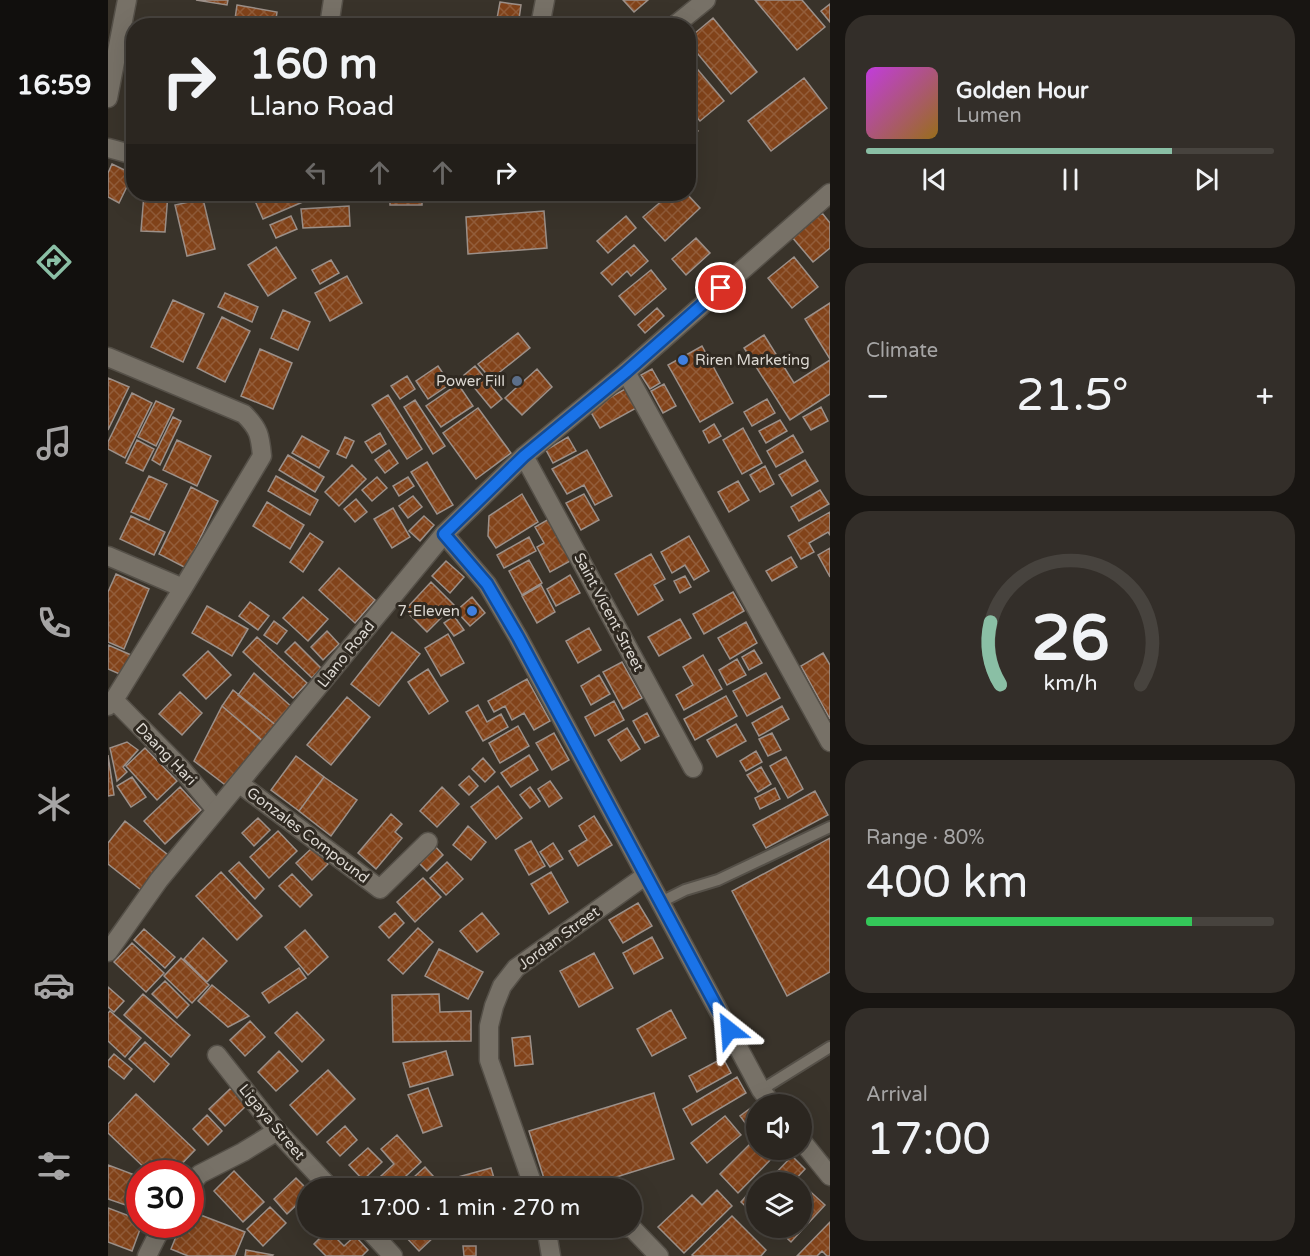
<!DOCTYPE html>
<meta charset="utf-8">
<style>
:root{--surface:#2b2620;--page:#332e29;--text:#f1f3f6;--muted:#a6a5a5;--line:#47433e;--accent:#8abfa5}
body{margin:0;font-family:"Varela Round",sans-serif;background:var(--page);color:var(--text);height:100vh;display:flex;flex-direction:column;font-size:22px;white-space:nowrap}
*{box-sizing:border-box;margin:0}
p{font-size:20px;color:var(--muted)}
.icon{flex:none;width:33px;height:33px;fill:none;stroke:currentColor;stroke-width:2;stroke-linecap:round;stroke-linejoin:round}
.map{position:relative;flex:1;overflow:hidden}
.drawer{display:flex;flex-direction:column;gap:15px;padding:15px;background:#181512;width:480px}
.drawer>*{flex:none}
.hud{position:absolute;left:18px;top:18px;width:570px;height:183px;border-radius:24px;box-shadow:0 6px 24px #0002,0 0 0 2px var(--line);background:#2b2620;color:var(--text);overflow:hidden}
.tools{position:absolute;left:638px;top:1094px;display:grid;gap:12px}
.tools a{display:grid;place-items:center;width:66px;height:66px;border-radius:50%;background:var(--surface);box-shadow:0 6px 24px #0002,0 0 0 2px var(--line);font-size:30px}
.speed{position:absolute;left:18px;top:1160px;display:flex;gap:12px;font-size:30px;font-weight:700;text-align:center}
.speed>*{display:grid;place-content:center;width:78px;height:78px;border-radius:50%;background:var(--surface);box-shadow:0 6px 24px #0002,0 0 0 2px var(--line);line-height:1}
.speed .limit{border:9px solid #d22;background:#fff;color:#111}
.pin{position:absolute;display:grid;place-items:center;width:51px;height:51px;color:#fff;margin:-26px;border:3px solid #fff;border-radius:50%;box-shadow:0 2px 6px #0007}
.me{position:absolute;width:66px;margin:-33px;rotate:332deg;stroke-linejoin:round;filter:drop-shadow(0 0 4px #0008)}
.turn{display:flex;align-items:center;gap:21px;height:126px;padding:0 24px;font-size:27px}
.turn .icon{width:78px;height:78px;stroke-width:2.5}
.turn b{display:block;font-size:42px;line-height:51px}
.lanes{display:flex;align-items:center;height:57px;padding:0 24px;background:#0003;justify-content:center;gap:30px;direction:ltr}
.lanes .off{opacity:.35}
.big{font-size:45px;font-weight:600;line-height:1.1}
.drawer .widget{flex:1;display:flex;flex-direction:column;justify-content:center;gap:9px;min-width:0;padding:0 21px;border-radius:24px;background:var(--page)}
.drawer .dial{align-items:center;gap:0}
.dial svg{height:156px;overflow:visible;fill:none;stroke:var(--line);stroke-width:7;stroke-linecap:round;text-anchor:middle}
.dial text{fill:var(--text);stroke:none}
.song{display:flex;align-items:center;gap:18px}
.cover{width:72px;height:72px;border-radius:9px;background:linear-gradient(135deg,hsl(290 70% 55%),hsl(40 70% 35%))}
.played{height:6px;border-radius:3px;background:linear-gradient(90deg,var(--accent) 75%,var(--line) 75%)}
.keys{display:flex;justify-content:space-around;direction:ltr}
.heat{display:flex;justify-content:space-between;align-items:center;font-size:33px;direction:ltr}
.charge{height:9px;border-radius:4px;background:linear-gradient(90deg,#34c759 80%,var(--line) 0)}
.trip{position:absolute;left:189px;top:1178px;width:345px;height:60px;border-radius:30px;background:var(--surface);box-shadow:0 6px 24px #0002,0 0 0 2px var(--line);font-weight:600;line-height:60px;text-align:center}
main{display:flex;flex:1;min-height:0}
.tabs{display:flex;flex-direction:column;width:108px;justify-content:space-around;align-items:center;background:#110f0d;color:var(--muted)}
.tabs .icon{width:42px;height:42px}
.tabs .current{color:var(--accent)}
.tabs b{font-size:27px;color:var(--text)}
.map>svg:first-child{display:block}
.building{fill:url(#building-cross-hatch);stroke:#9c9089;stroke-width:1.5}
.lines{fill:none;stroke-linecap:round;stroke-linejoin:round}
.lane-casing{stroke:#555048;stroke-width:14}
.street-casing{stroke:#555048;stroke-width:21}
.secondary-casing{stroke:#555048;stroke-width:21}
.lane{stroke:#777167;stroke-width:10}
.street{stroke:#777167;stroke-width:18}
.secondary{stroke:#777167;stroke-width:18}
.route-casing{stroke:#114b97;stroke-width:15}
.route{stroke:#1a73e8;stroke-width:10}
.shop-dot{fill:#3f7fe0;stroke:#2f2921;stroke-width:2}
.service-dot{fill:#5c6f8a;stroke:#2f2921;stroke-width:2}
.labels{text-anchor:middle;stroke-width:6;stroke-linejoin:round;paint-order:stroke}
.poi-label{font-size:15px;fill:#dcd8d2;stroke:#2f2921;text-anchor:end}
.street-label{font-size:15px;fill:#dcd8d2;stroke:#2f2921}
</style>
<main>
<nav class="tabs">
<b>16:59</b>
<svg class="icon current" aria-label="directions" viewBox="0 0 24 24"><path d="M12 3l9 9-9 9-9-9zM9 14v-3h6M13 9l2 2-2 2"/></svg>
<svg class="icon" aria-label="music" viewBox="0 0 24 24"><path d="M9 18V5l10-2v13"/><circle cx="6" cy="18" r="3"/><circle cx="16" cy="16" r="3"/></svg>
<svg class="icon" aria-label="phone" viewBox="0 0 24 24"><path d="M5 4h4l2 5-3 2q2 4 5 5l2-3 5 2v4C11 20 4 13 5 4z"/></svg>
<svg class="icon" aria-label="climate" viewBox="0 0 24 24"><path d="M12 3v18M4 7l16 10M4 17L20 7"/></svg>
<svg class="icon" aria-label="car" viewBox="0 0 24 24"><path d="M5 17H2v-5l4-1 3-4h7l3 4 3 1v5h-3M9 17h6M6 11h13"/><circle cx="7" cy="17" r="2"/><circle cx="17" cy="17" r="2"/></svg>
<svg class="icon" aria-label="filters" viewBox="0 0 24 24"><path d="M4 7h16M4 17h16"/><circle cx="9" cy="7" r="2"/><circle cx="15" cy="17" r="2"/></svg>
</nav>
<div class="map">
<svg width="722" height="1256" viewBox="0 0 722 1256">
<defs>
<pattern id="building-cross-hatch" width="8" height="8" patternUnits="userSpaceOnUse" patternTransform="scale(1.5)"><rect width="8" height="8" fill="#82431a"/><path d="M0 0l8 8M0 8l8-8" fill="none" stroke="#935d3a"/></pattern>
</defs>
<rect width="100%" height="100%" fill="#39332a"/>
<!-- building -->
<path class="building" d="M88,0H120L119,5Z
M515,0H540L526,12Z
M647,0H694L717,27L689,50Z
M392,2L413,5L410,26L388,24Z
M722,4V22L713,11Z
M129,5L169,12L167,26H126Z
M243,18L291,26H242Z
M605,18L649,72L623,94L580,42V39Z
M580,58L616,101L592,121L580,107Z
M696,78L719,108L663,151L640,121Z
M580,120L590,131L580,139Z
M4,164L25,174L11,203L0,197V173Z
M36,194H60L57,232L33,231Z
M144,194H202L204,198L155,219Z
M282,194H314V205H282Z
M562,194H579L592,208L557,241L535,217Z
M95,199L107,249L79,256L67,205Z
M241,206L242,226L195,228L193,209Z
M436,211L439,248L360,254L358,217Z
M714,213L722,223V248L705,262L684,237Z
M183,216L189,229L168,238L162,225Z
M518,216L528,228L500,253L489,241Z
M588,238L602,253L578,275L564,259Z
M526,245L540,261L523,276L519,271L504,285L493,273Z
M168,247L188,278L160,296L140,265Z
M686,257L710,287L684,308L660,278Z
M223,260L231,273L212,284L204,270Z
M543,270L558,289L527,315L511,296Z
M239,276L254,303L222,321L207,293Z
M117,293L150,307L144,322L110,307Z
M65,300L96,314L75,362L43,347Z
M722,303V359L697,319Z
M549,308L556,316L537,333L530,325Z
M175,310L202,322L190,350L163,338Z
M114,317L142,331L117,382L89,368Z
M410,333L422,348L383,379L370,364Z
M656,335L686,383L722,360V394L682,420L636,348Z
M594,346L625,403L592,422L560,365Z
M152,349L184,363L165,409L133,396Z
M330,366L342,384L320,399L308,381Z
M367,366L394,399L383,408L356,375Z
M429,369L444,387L414,415L397,398Z
M544,369L552,383L542,389L533,375Z
M299,376L307,389L292,399L283,386Z
M0,378L21,387L0,430Z
M350,384L365,406L333,427L318,406Z
M556,384L568,406L555,413L543,391Z
M519,388L530,407L492,428L481,409Z
M24,393L44,403L17,458L0,449V442Z
M280,395L314,449L299,459L264,405Z
M659,399L667,413L644,426L636,412Z
M307,400L337,446L325,454L296,407Z
M48,401L66,409L48,446L30,437Z
M713,407L720,421L703,430L695,417Z
M370,408L403,453L368,479L335,433Z
M65,417L73,421L52,465L44,460Z
M672,420L679,431L658,443L651,431Z
M606,424L613,436L601,443L595,431Z
M635,428L654,463L634,474L615,440Z
M272,433L278,444L264,453L257,442Z
M685,435L695,452L668,467L659,451Z
M194,436L221,451L211,468L184,453Z
M237,437L246,441L238,458L229,454Z
M460,437L468,451L445,463L438,450Z
M29,440L46,449L35,471L18,463Z
M69,440L103,456L89,486L55,470Z
M281,450L290,463L277,473L267,460Z
M479,450L504,496L487,505L476,485L459,494L444,469Z
M180,455L216,477L207,492L171,470Z
M697,460L710,481L684,496L671,475Z
M319,462L345,505L329,514L303,472Z
M244,465L258,479L231,506L217,492Z
M657,466L666,484L652,492L642,475Z
M41,476L59,484L41,520L23,512Z
M168,476L210,500L202,515L160,491Z
M269,477L279,488L264,501L254,490Z
M300,477L306,486L291,496L285,486Z
M630,481L641,500L621,512L610,492Z
M83,487L110,501L78,568L51,554Z
M712,490L721,504L691,521L683,507Z
M414,494L430,522L388,548L380,536L381,516Z
M476,494L491,520L473,530L458,503Z
M305,496L314,507L300,518L291,506Z
M248,499L259,512L247,522L236,509Z
M159,502L196,525L182,549L145,526Z
M285,508L302,537L284,548L266,519Z
M722,512V535L720,532L701,543L706,552L693,559L680,536Z
M23,516L57,532L46,555L12,539Z
M316,516L326,525L312,541L301,531Z
M441,519L464,560L442,572L429,547L436,543L427,527Z
M202,533L215,542L195,572L182,562Z
M581,536L601,571L586,580L577,565L564,573L553,552Z
M421,537L428,551L396,568L389,555Z
M722,548V577L710,555Z
M543,554L557,579L546,585L555,600L530,615L507,574Z
M683,557L689,567L664,581L658,571Z
M421,560L434,583L414,595L401,571Z
M338,561L356,577L342,593L324,576Z
M231,568L267,600L247,623L211,590Z
M8,574L41,589L16,649L0,642V592Z
M462,575L472,593L448,606L439,589Z
M577,576L583,587L572,593L566,581Z
M323,582L346,605L319,632L297,610Z
M433,585L447,612L429,623L414,596Z
M625,592L636,611L596,634L585,614Z
M195,597L220,619L200,641L175,618Z
M364,597L377,613L362,626L348,611Z
M142,602L161,616L150,630L131,616Z
M99,606L140,629L124,656L84,633Z
M346,616L356,630L346,636L336,623Z
M572,619L583,638L551,656L540,637Z
M166,621L179,631L169,644L156,635Z
M638,622L649,643L622,659L610,638Z
M481,628L493,650L470,663L458,641Z
M219,631L231,644L215,660L203,647Z
M284,632L312,654L271,706L243,684Z
M340,634L356,663L333,676L317,648Z
M149,637L199,683L185,698L135,652Z
M187,642L213,668L204,678L177,652Z
M0,645L23,655L14,675L0,669Z
M646,650L654,663L641,670L634,657Z
M100,651L123,675L98,699L75,675Z
M715,653L722,665V719L693,666Z
M595,655L614,689L576,710L568,695L585,685L575,667Z
M629,659L638,675L619,685L611,670Z
M514,662L534,698L515,709L495,672Z
M320,669L340,701L321,714L300,682Z
M146,673L186,709L169,726L130,695Z
M658,673L672,698L639,716L625,691Z
M491,675L502,694L483,705L473,686Z
M419,679L442,721L426,730L416,713L404,720L397,706L386,712L380,701Z
M125,690L169,726L154,740L114,706Z
M72,692L94,713L74,735L51,714Z
M618,696L629,716L587,740L576,719Z
M239,697L262,717L223,765L199,745Z
M506,701L516,720L487,736L477,717Z
M370,705L379,722L393,714L400,727L375,741L358,712Z
M114,706L158,744L120,787L86,761Z
M674,706L681,719L651,736L644,723Z
M539,713L551,736L537,743L525,721Z
M628,724L638,741L609,757L599,740Z
M410,726L421,746L392,763L381,743Z
M519,728L532,749L513,761L500,740Z
M446,733L461,760L444,770L428,743Z
M664,733L673,750L660,756L651,739Z
M19,742L30,750L15,767L19,772L9,781L2,748Z
M37,748L69,781L49,800L18,766Z
M648,751L654,762L638,771L632,761Z
M0,755L6,795L0,796Z
M421,755L430,770L403,787L393,773Z
M188,756L216,777L191,811L163,790Z
M678,757L695,789L680,798L662,766Z
M375,758L387,772L377,782L364,769Z
M653,767L663,784L650,792L639,775Z
M361,776L370,786L361,795L351,785Z
M24,777L38,797L23,807L9,786Z
M216,777L249,800L223,836L191,811Z
M442,781L454,798L441,807L430,789Z
M390,786L414,818L388,839L363,807Z
M72,787L93,810L57,844L36,821Z
M334,787L351,804L329,827L312,811Z
M422,787L432,801L422,808L412,795Z
M667,788L672,799L652,809L647,798Z
M707,791L720,815L658,848L645,825Z
M283,814L294,824L287,832L294,838L268,869L250,853Z
M486,816L504,845L470,866L461,851L479,840L471,826Z
M150,818L162,830L146,846L134,833Z
M17,821L60,855L33,890L0,864V843Z
M360,826L378,842L363,860L345,845Z
M170,831L189,851L161,878L142,857Z
M722,838V972L679,996L624,891Z
M423,841L437,866L421,875L407,850Z
M445,843L455,859L442,867L432,852Z
M325,844L335,855L319,871L308,860Z
M205,847L220,864L204,880L188,863Z
M131,862L156,889L147,899L121,871Z
M339,862L355,879L338,895L322,878Z
M113,872L154,916L129,940L88,896Z
M443,872L460,902L441,914L423,884Z
M184,874L204,895L192,907L171,886Z
M315,878L333,897L307,922L289,902Z
M530,903L544,926L515,943L501,920Z
M287,913L296,923L281,938L271,927Z
M374,913L391,934L369,952L352,931Z
M310,928L325,942L295,974L280,960Z
M36,929L67,957L57,968L26,940Z
M197,930L220,957L200,975L177,947Z
M544,937L555,958L526,974L515,953Z
M95,938L119,961L99,982L76,959Z
M24,943L56,973L38,992L6,962Z
M331,949L375,972L360,999L317,976Z
M486,953L505,988L471,1007L452,971Z
M73,958L101,985L84,1003L56,976Z
M191,968L198,978L161,1003L154,993Z
M57,981L81,1005L69,1018L44,994Z
M104,985L141,1016L120,1027L90,1001Z
M0,987L16,1001L6,1012L0,1007Z
M35,994L82,1035L63,1057L16,1015Z
M331,994L332,1012L363,1011V1041L285,1042L284,995Z
M563,1010L578,1038L544,1056L529,1029Z
M2,1011L33,1038L17,1057L0,1041V1013Z
M189,1012L216,1040L194,1062L167,1033Z
M142,1021L157,1037L137,1056L122,1040Z
M422,1036L425,1064L407,1066L404,1038Z
M37,1042L61,1064L46,1082L21,1059Z
M171,1051L190,1071L168,1091L150,1072Z
M338,1051L345,1075L302,1087L295,1063Z
M6,1054L24,1069L16,1079L0,1066V1061Z
M615,1058L623,1073L589,1092L581,1076Z
M220,1070L247,1099L209,1135L182,1105Z
M629,1077L638,1093L584,1125L575,1109Z
M123,1088L139,1105L117,1126L101,1109Z
M320,1088L334,1126L315,1133L300,1095Z
M546,1093L566,1159L473,1188H439L421,1131Z
M28,1094L87,1150L65,1173H42L0,1133V1124Z
M644,1107L648,1112V1129L644,1132L632,1116Z
M99,1115L114,1131L100,1145L85,1129Z
M617,1116L633,1135L599,1163L583,1143Z
M237,1126L249,1140L232,1156L219,1142Z
M289,1135L313,1162L285,1188H260L286,1164L273,1149Z
M648,1138V1149H669L671,1151L630,1193L612,1174Z
M260,1148L274,1162L255,1180L241,1165Z
M684,1156L697,1169L685,1182H674L666,1175Z
M0,1165L32,1177V1210L0,1199Z
M317,1167L335,1187L294,1188Z
M383,1168L389,1188H341L339,1180Z
M126,1171L156,1202L135,1222L106,1191Z
M188,1178L200,1190V1194L179,1214L166,1199Z
M648,1185V1216L633,1202Z
M695,1185L717,1205L683,1242L667,1227H693V1187Z
M609,1190L624,1206L576,1253L550,1227L584,1195L594,1205Z
M162,1207L178,1223L155,1246L139,1229Z
M0,1208L32,1220V1224H34L24,1251L0,1242Z
M82,1211L137,1232L127,1256H80L63,1249L73,1224H82Z
M624,1216L658,1250L653,1256H586L584,1255Z
M722,1222V1256H719L714,1251L709,1256H689Z
M305,1227H319L327,1236L311,1251L296,1235Z
M220,1230L236,1246L247,1236L260,1250L254,1256H218L206,1244Z
M355,1246H368V1256H356Z
M138,1250L165,1255L164,1256H137Z"/>
<g class="lines">
<!-- lane casing -->
<g class="lane-casing">
<path id="lane" d="M553,902L577,890L610,880L722,827
M653,1090L722,1047"/>
</g>
<!-- street casing -->
<g class="street-casing">
<path id="street" d="M221,26L225,0
M432,26L437,0
M566,26L598,0
M0,98L19,0
M0,148L26,155
M0,357L136,414C151,429 152,435 154,456L75,588L6,700L0,706
M518,372L722,742
M416,456L585,768
M336,534L379,584L410,637L653,1090L664,1104
M0,556L75,588
M6,700L72,767L108,810
M132,784L272,889L320,842
M109,1055L169,1131L222,1188
M693,1140L722,1176
M82,1185L92,1174L135,1152L169,1131
M426,1188L381,1060V1026L386,1006L394,986L408,968L537,876
M258,1227L285,1256
M438,1227L443,1256
M516,1227L524,1228L551,1256
M39,1256L55,1224"/>
</g>
<!-- secondary casing -->
<g class="secondary-casing">
<path id="secondary" d="M0,952L51,880L336,534L416,456L518,372L722,193"/>
</g>
<!-- lane -->
<use href="#lane" class="lane"/>
<!-- street -->
<use href="#street" class="street"/>
<!-- secondary -->
<use href="#secondary" class="secondary"/>
</g>
<g class="lines">
<!-- route casing -->
<g class="route-casing">
<path id="route" d="M613,288L518,372L416,456L336,534L379,584L410,637L621,1030"/>
</g>
<!-- route -->
<use href="#route" class="route"/>
</g>
<!-- markers -->
<g class="shop-dot">
<circle cx="575" cy="360" r="6"/>
<circle cx="364" cy="611" r="6"/>
</g>
<circle class="service-dot" cx="409" cy="381" r="6"/>
<g class="labels">
<!-- poi labels -->
<g class="poi-label">
<text x="587" y="365" text-anchor="start">Riren Marketing</text>
<text x="397" y="386">Power Fill</text>
<text x="352" y="616">7-Eleven</text>
</g>
<!-- street labels -->
<g class="street-label">
<text transform="translate(501 612) rotate(62)" y="5">Saint Vicent Street</text>
<text transform="translate(238 654) rotate(-51)" y="5">Llano Road</text>
<text transform="translate(58 754) rotate(46)" y="5">Daang Hari</text>
<text transform="translate(200 835) rotate(37)" y="5">Gonzales Compound</text>
<text transform="translate(451 938) rotate(-36)" y="5">Jordan Street</text>
<text transform="translate(164 1122) rotate(50)" y="5">Ligaya Street</text>
</g>
</g>
</svg>
<div class="tools">
<a><svg class="icon" aria-label="sound" viewBox="0 0 24 24"><path d="M4 9h4l5-4v14l-5-4H4zM17 9q2 3 0 6"/></svg></a>
<a><svg class="icon" aria-label="layers" viewBox="0 0 24 24"><path d="M12 4l9 5-9 5-9-5zM3 14l9 5 9-5"/></svg></a>
</div>
<div class="speed"><div class="limit">30</div></div>
<div class="pin" style="left:613px;top:288px;background:#d93025"><svg class="icon" aria-label="arrive" viewBox="0 0 24 24"><path d="M6 21V4h12l-3 4 3 4H6"/></svg></div>
<svg class="me" style="left:621px;top:1030px" viewBox="-20 -20 40 40"><path d="M0-17L14 15 0 8-14 15z" fill="#1a73e8" stroke="#fff" stroke-width="4"/></svg>
<div class="trip">17:00 · 1 min · 270 m</div>
<div class="hud">
<div class="turn"><svg class="icon" aria-label="right" viewBox="0 0 24 24"><path d="M7 20v-9h11M14 6l5 5-5 5"/></svg><div><b>160 m</b>Llano Road</div></div>
<div class="lanes"><svg class="icon off" aria-label="left" viewBox="0 0 24 24"><path d="M17 20v-9H6M10 6l-5 5 5 5"/></svg><svg class="icon off" aria-label="ahead" viewBox="0 0 24 24"><path d="M12 20V5M6 11l6-6 6 6"/></svg><svg class="icon off" aria-label="ahead" viewBox="0 0 24 24"><path d="M12 20V5M6 11l6-6 6 6"/></svg><svg class="icon" aria-label="right" viewBox="0 0 24 24"><path d="M7 20v-9h11M14 6l5 5-5 5"/></svg></div>
</div>
</div>
<section class="drawer">
<div class="widget">
<div class="song"><i class="cover"></i><div><b>Golden Hour</b><p>Lumen</p></div></div>
<div class="played"></div>
<div class="keys"><svg class="icon" aria-label="previous" viewBox="0 0 24 24"><path d="M18 5L8 12l10 7zM5 5v14"/></svg><svg class="icon" aria-label="pause" viewBox="0 0 24 24"><path d="M8 5v14M16 5v14"/></svg><svg class="icon" aria-label="next" viewBox="0 0 24 24"><path d="M6 5l10 7-10 7zM19 5v14"/></svg></div>
</div>
<div class="widget"><p>Climate</p>
<div class="heat"><a>−</a><b class="big">21.5°</b><a>+</a></div>
</div>
<div class="widget dial"><svg viewBox="0 0 100 80">
<path d="M14 69A42 42 0 1 1 86 69"/>
<path d="M14 69A42 42 0 0 1 9 37" stroke="#8abfa5"/>
<text x="50" y="56" font-size="32" font-weight="700">26</text>
<text x="50" y="72" font-size="11">km/h</text>
</svg></div>
<div class="widget"><p>Range · 80%</p><b class="big">400 km</b><div class="charge"></div></div>
<div class="widget"><p>Arrival</p><b class="big">17:00</b></div>
</section>
</main>
